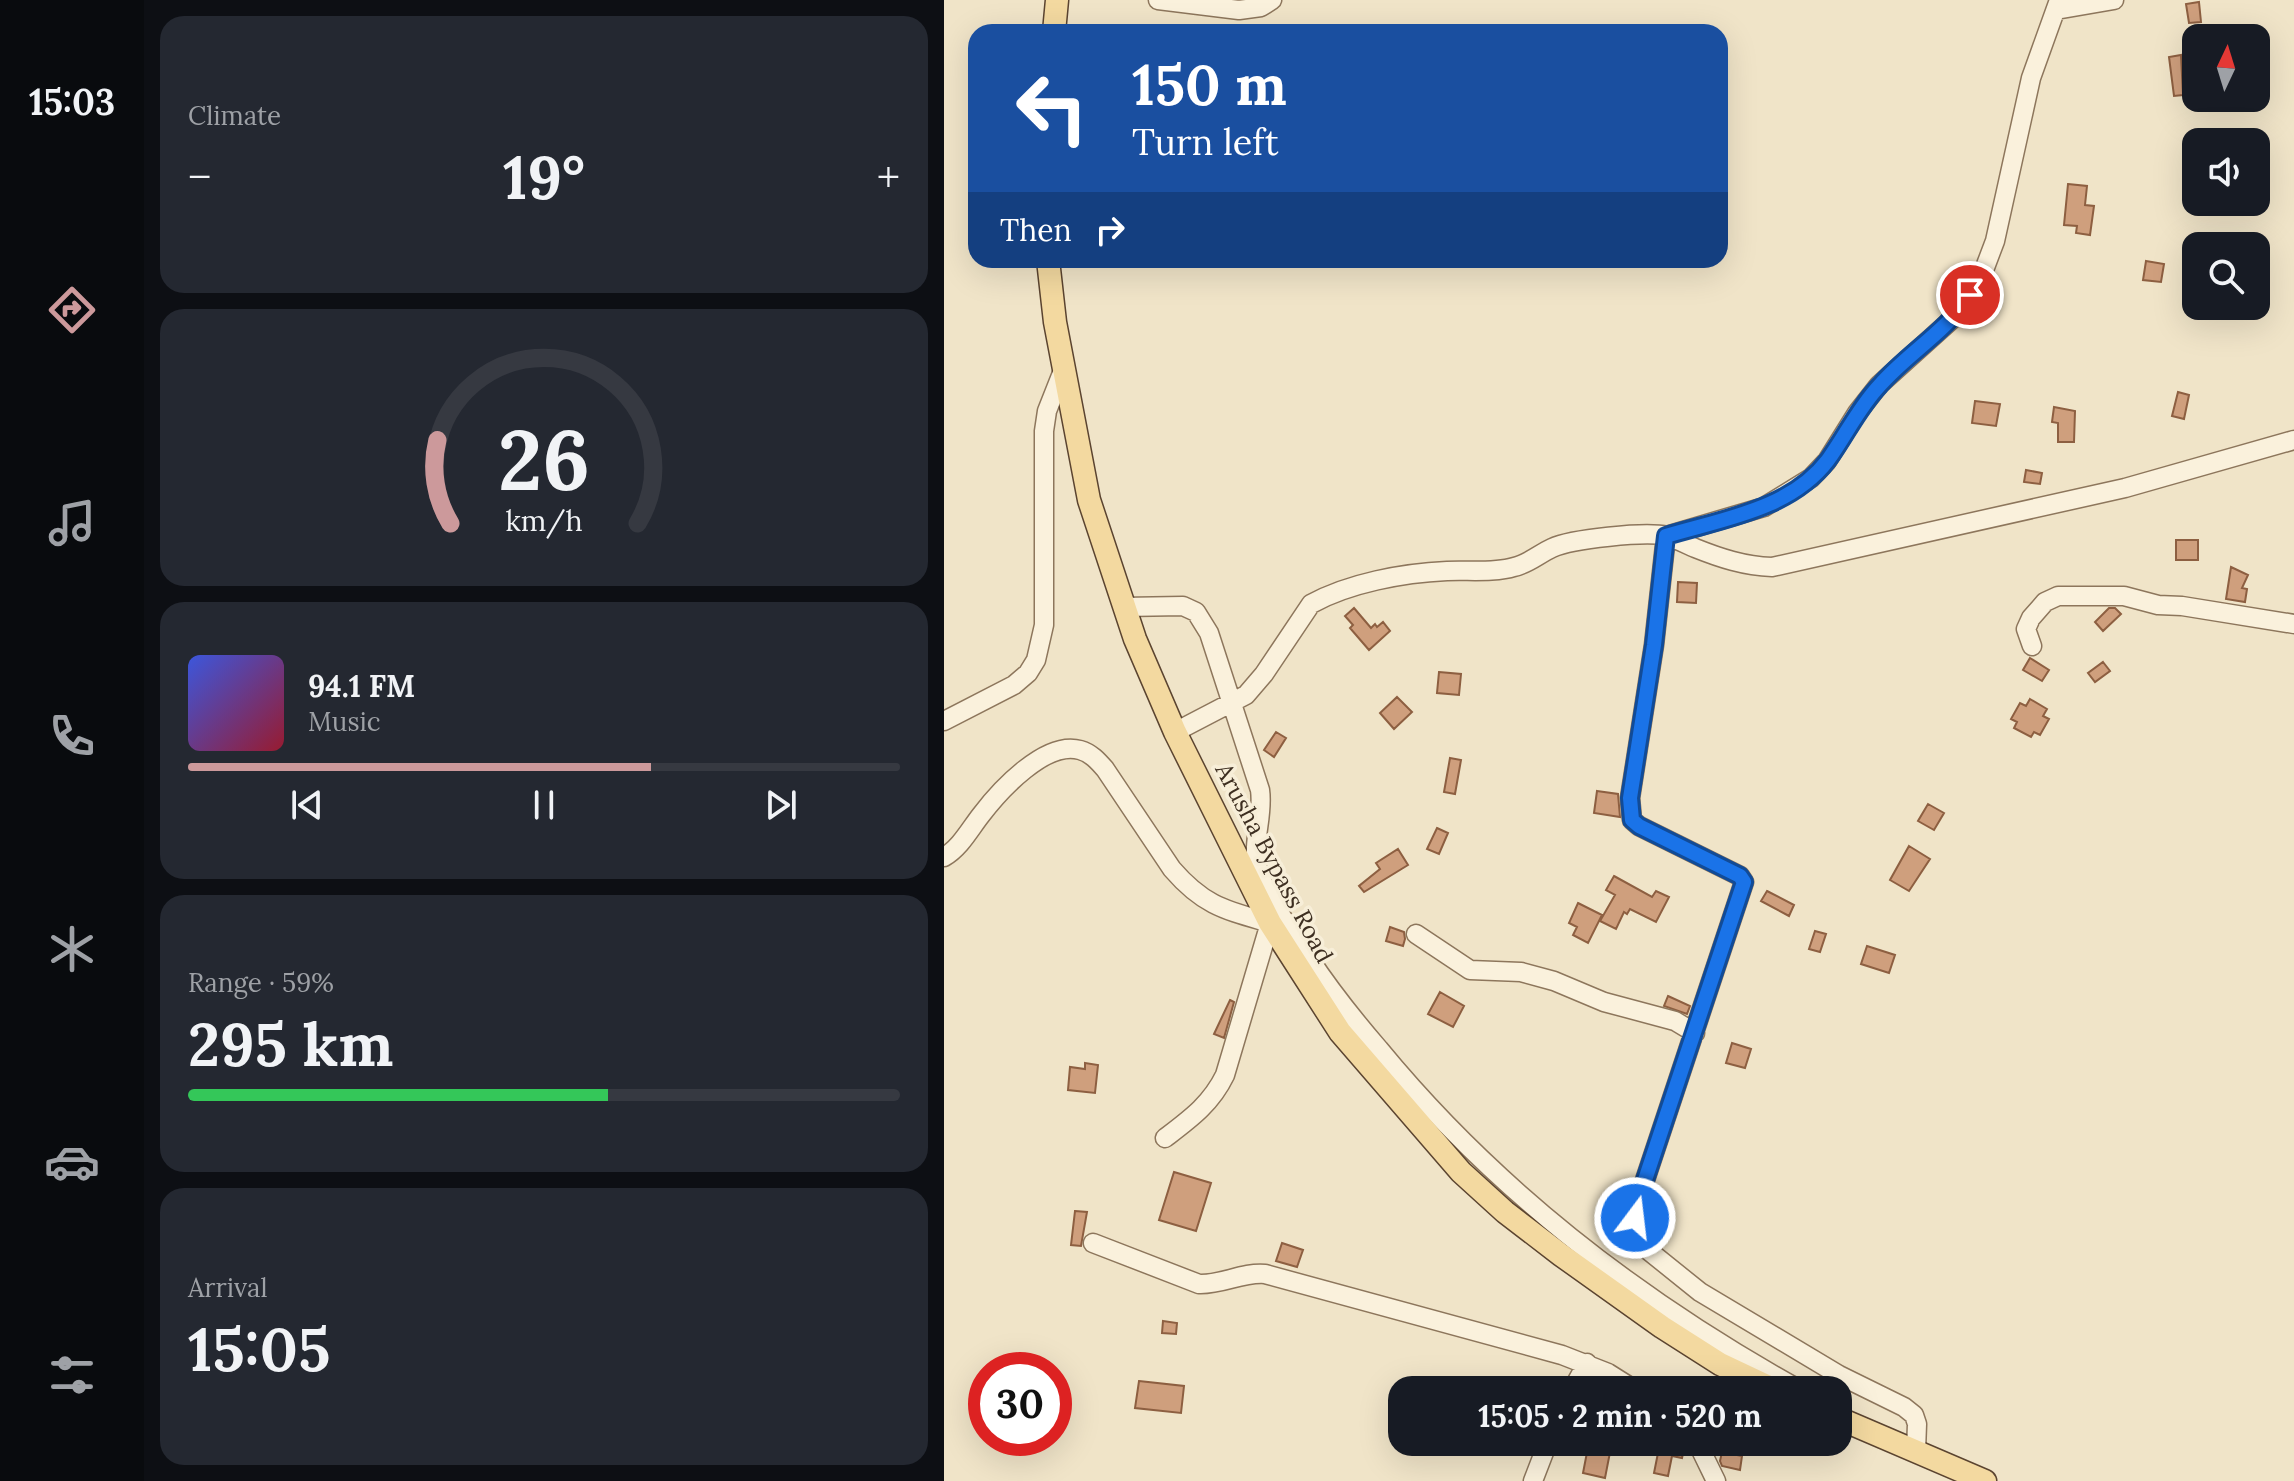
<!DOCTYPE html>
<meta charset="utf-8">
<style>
:root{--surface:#171b24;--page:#242831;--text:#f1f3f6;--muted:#9ea1a6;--line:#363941;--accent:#cc999b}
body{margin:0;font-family:Lora,serif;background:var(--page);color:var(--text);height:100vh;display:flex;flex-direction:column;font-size:30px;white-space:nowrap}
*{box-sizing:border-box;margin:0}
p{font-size:26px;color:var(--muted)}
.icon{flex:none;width:44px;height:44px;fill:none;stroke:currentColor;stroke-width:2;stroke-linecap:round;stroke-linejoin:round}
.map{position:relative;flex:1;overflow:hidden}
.details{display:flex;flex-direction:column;gap:16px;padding:16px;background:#0d0f14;width:800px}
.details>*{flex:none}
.guide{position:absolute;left:24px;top:24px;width:760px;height:244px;border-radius:24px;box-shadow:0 8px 32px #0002;background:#1a4fa0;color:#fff;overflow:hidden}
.needle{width:52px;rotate:4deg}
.buttons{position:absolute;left:1238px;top:24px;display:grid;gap:16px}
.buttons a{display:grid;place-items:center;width:88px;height:88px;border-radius:16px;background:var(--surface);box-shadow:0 8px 32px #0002;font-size:40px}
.speed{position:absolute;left:24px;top:1352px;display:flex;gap:16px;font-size:40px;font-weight:700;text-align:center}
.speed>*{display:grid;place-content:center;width:104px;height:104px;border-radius:50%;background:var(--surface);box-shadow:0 8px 32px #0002;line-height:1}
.speed .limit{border:12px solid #d22;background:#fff;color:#111}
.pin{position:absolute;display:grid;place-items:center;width:68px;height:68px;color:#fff;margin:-34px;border:4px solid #fff;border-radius:50%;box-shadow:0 2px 8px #0007}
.me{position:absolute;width:88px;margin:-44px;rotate:15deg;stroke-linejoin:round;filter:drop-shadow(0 0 6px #0008)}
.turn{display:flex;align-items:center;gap:28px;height:168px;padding:0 32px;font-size:36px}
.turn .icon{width:104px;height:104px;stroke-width:2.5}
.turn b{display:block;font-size:56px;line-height:68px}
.then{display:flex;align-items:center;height:76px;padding:0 32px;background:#0003;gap:16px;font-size:30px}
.big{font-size:60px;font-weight:700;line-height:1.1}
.details .widget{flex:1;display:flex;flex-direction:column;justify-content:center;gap:12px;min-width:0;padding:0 28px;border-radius:24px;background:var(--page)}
.details .dial{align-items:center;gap:0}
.dial svg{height:208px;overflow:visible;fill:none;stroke:var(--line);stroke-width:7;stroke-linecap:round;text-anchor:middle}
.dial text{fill:var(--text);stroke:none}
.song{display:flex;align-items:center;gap:24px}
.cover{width:96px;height:96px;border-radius:12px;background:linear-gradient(135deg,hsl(230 70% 55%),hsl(350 70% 35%))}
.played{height:8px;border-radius:4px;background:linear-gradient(90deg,var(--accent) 65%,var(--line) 65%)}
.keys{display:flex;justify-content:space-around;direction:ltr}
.heat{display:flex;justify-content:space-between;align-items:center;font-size:44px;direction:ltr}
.charge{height:12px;border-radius:6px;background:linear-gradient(90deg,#34c759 59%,var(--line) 0)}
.trip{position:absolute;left:444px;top:1376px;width:464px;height:80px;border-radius:24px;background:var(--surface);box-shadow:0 8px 32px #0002;font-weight:700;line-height:80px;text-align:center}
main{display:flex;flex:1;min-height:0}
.dock{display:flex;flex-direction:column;width:144px;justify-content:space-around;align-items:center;background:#090b0e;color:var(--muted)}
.dock .icon{width:56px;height:56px}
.dock .active{color:var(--accent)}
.dock b{font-size:36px;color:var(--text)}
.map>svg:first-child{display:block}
.building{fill:#cf9f7d;stroke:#8d5f41;stroke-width:2}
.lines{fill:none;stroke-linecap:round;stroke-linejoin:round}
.minor-casing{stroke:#8d765c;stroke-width:21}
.major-casing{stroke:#5b4430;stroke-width:25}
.minor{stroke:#faf1dc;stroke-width:18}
.major{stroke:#f3d9a0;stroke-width:22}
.route-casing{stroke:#114b97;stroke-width:20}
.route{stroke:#1a73e8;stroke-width:14}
.labels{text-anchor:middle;stroke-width:7;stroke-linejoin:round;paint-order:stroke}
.street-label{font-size:24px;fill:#3d2e20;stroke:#f7eed8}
</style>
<main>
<nav class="dock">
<b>15:03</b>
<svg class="icon active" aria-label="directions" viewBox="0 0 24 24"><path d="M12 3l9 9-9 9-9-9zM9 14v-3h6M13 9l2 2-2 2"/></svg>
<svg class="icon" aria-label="music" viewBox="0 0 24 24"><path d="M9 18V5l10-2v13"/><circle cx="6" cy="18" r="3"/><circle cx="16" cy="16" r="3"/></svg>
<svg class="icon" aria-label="phone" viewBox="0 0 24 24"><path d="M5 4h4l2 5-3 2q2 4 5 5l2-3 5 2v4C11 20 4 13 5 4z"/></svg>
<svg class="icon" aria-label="climate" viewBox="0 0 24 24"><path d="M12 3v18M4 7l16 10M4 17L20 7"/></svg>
<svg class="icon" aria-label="car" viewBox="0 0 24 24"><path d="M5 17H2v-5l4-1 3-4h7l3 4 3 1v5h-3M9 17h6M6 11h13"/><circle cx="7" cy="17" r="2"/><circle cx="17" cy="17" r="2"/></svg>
<svg class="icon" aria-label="filters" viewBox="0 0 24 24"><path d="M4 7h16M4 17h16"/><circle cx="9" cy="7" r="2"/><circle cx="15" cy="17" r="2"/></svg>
</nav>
<section class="details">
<div class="widget"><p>Climate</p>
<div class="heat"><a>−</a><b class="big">19°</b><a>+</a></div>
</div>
<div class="widget dial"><svg viewBox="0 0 100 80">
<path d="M14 69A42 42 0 1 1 86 69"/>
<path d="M14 69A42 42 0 0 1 9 37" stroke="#cc999b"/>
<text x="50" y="56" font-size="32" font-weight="700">26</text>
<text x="50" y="72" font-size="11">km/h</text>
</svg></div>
<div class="widget">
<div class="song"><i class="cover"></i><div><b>94.1 FM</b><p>Music</p></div></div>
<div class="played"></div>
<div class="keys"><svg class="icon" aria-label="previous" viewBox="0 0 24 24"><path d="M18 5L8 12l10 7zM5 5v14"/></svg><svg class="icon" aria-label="pause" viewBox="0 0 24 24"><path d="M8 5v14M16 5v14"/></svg><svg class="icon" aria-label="next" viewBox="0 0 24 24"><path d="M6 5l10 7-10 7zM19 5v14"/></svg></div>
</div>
<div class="widget"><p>Range · 59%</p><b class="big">295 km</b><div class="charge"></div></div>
<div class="widget"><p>Arrival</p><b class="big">15:05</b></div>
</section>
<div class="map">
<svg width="1350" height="1481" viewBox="0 0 1350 1481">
<rect width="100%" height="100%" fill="#f0e4c8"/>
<!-- building -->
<path class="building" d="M1255,2L1257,22L1245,23L1242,4Z
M1237,55L1239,95L1230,96L1225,57Z
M1124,184L1143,186L1141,205L1150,206L1146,235L1132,233L1133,226L1120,225Z
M1202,261L1220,264L1217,282L1199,280Z
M1234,392L1245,395L1240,419L1228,416Z
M1031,401L1056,404L1052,426L1028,423Z
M1110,407L1131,411L1130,442H1114V423L1108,422Z
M1082,470L1098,473L1096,484L1080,482Z
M1232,540H1254V560H1232Z
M1287,567L1304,575L1298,588L1303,589L1301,602L1282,599Z
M734,582L753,583L752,603L733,602Z
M410,608L427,628L431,624L433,627L439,622L446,631L425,650L406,628L409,625L401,616Z
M1165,608H1171L1177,614L1159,631L1151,622Z
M1086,658L1105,670L1098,681L1079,670Z
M1159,662L1166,671L1151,682L1144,673Z
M495,672L517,674L515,695L493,693Z
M453,697L468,712L450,729L436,713Z
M1086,699L1103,709L1099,716L1105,719L1096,735L1090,732L1087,737L1070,728L1073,722L1067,719L1076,703L1082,706Z
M332,732L342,738L330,757L320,750Z
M506,758L517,760L511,794L500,792Z
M653,791L674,794L676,817L650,813Z
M984,804L1000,813L990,830L974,821Z
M493,828L504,833L495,854L483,849Z
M965,846L986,859L965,891L946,880Z
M454,849L464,865L420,892L415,886L436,869L432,863Z
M670,876L708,897L712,891L725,897L712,922L686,909L683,914L680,912L672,929L656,921L671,895L662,890Z
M823,891L850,905L845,916L817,901Z
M634,903L658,915L644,943L629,935L633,927L625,923Z
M446,927L460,932L461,939L459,946L442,941Z
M871,931L882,934L876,952L865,949Z
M923,946L951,955L945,973L917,964Z
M496,992L520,1006L509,1027L484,1014Z
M724,996L746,1006L743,1014L720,1006Z
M286,1000L290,1002L280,1038L270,1034Z
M788,1043L807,1049L801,1068L782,1063Z
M141,1063L154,1065L151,1093L124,1090L126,1067L141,1069Z
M230,1172L267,1183L252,1231L215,1220Z
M131,1211L143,1212L137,1246L127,1245Z
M338,1243L359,1250L353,1267L332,1261Z
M219,1321L233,1323L232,1334L218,1333Z
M195,1381L240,1386L237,1413L191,1408Z
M645,1442H668L661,1478L639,1473Z
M713,1442L741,1445L738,1458L728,1456L724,1476L710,1473L714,1453H711Z
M778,1452L798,1456L796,1470L778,1466L776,1461Z"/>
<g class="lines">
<!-- minor casing -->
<g class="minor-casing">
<path id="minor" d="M214,0L295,10L317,7L328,0
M1112,10L1170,0
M179,607L239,606L252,612L265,633L316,790C320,816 307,843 314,869C322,897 349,933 365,958C386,990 410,1020 435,1049C551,1190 697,1302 856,1390
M1088,646L1082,629L1087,618L1101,602L1114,596H1180L1214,605L1238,606L1350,624
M0,721L70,685L84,673L92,660L100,625V431L103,411L120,368
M231,732L302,695L320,674L367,604C405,583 459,573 503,571C523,570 551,573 570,567C584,564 595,554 608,548C627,539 702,531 723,536C732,539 742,544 751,548C776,558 800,566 828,567L1181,488L1350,440
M0,857C16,848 26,829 37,815C56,790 102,740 136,750C147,753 154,761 161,769L228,869C260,906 281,910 326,923L281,1075C267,1104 246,1119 221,1138
M472,934L526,970L577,972L610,981L660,1002L731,1021L751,1033
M149,1243L255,1284C278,1285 298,1272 321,1274L618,1355L664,1373L691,1390
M628,1390L643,1363
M753,1442L772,1481
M804,1442H826
M972,1451L973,1424L970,1415L960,1407L895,1375L756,1292L705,1251L692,1231L691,1218L700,1183L800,882L796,876L695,826L688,820L686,798L710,645L722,536L820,507L867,478L883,461L913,413L935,385L1016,312L1037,278L1051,241L1087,78L1115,0
M589,1481L604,1442"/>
</g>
<!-- major casing -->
<g class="major-casing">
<path id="major" d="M110,32L113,0
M104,260L111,322L145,500L191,639L231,732L326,923L396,1032L517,1172L561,1212L617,1255L718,1327L776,1364L831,1390
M894,1418L1041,1481"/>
</g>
<!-- minor -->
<use href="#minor" class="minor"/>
<!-- major -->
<use href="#major" class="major"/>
</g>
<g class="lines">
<!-- route casing -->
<g class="route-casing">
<path id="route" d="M691,1218L700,1183L800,882L796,876L695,826L688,820L686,798L710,645L722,536C778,519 846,510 884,460C902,435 915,407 936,385C964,353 1003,331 1026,295"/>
</g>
<!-- route -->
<use href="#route" class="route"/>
</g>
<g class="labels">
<!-- street labels -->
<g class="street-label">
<text transform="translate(330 863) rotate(62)" y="8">Arusha Bypass Road</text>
</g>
</g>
</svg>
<div class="buttons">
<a><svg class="needle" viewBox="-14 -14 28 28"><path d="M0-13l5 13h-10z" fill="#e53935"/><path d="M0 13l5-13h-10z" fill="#9ea1a6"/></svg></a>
<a><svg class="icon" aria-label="sound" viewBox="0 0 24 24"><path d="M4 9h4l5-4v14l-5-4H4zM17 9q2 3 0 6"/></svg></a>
<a><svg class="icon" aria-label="search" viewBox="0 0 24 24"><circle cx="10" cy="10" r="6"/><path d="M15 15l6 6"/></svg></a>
</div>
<div class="speed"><div class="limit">30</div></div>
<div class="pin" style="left:1026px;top:295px;background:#d93025"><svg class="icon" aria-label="arrive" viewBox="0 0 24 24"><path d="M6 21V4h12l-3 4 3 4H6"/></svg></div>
<svg class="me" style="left:691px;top:1218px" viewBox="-20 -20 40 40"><circle r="17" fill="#1a73e8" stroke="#fff" stroke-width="3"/><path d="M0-11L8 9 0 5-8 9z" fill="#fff"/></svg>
<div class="trip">15:05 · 2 min · 520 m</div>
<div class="guide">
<div class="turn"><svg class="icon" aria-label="left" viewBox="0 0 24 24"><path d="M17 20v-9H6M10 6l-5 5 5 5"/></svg><div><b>150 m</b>Turn left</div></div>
<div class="then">Then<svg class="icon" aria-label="right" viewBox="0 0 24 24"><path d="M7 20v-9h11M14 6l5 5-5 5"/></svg></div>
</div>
</div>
</main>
